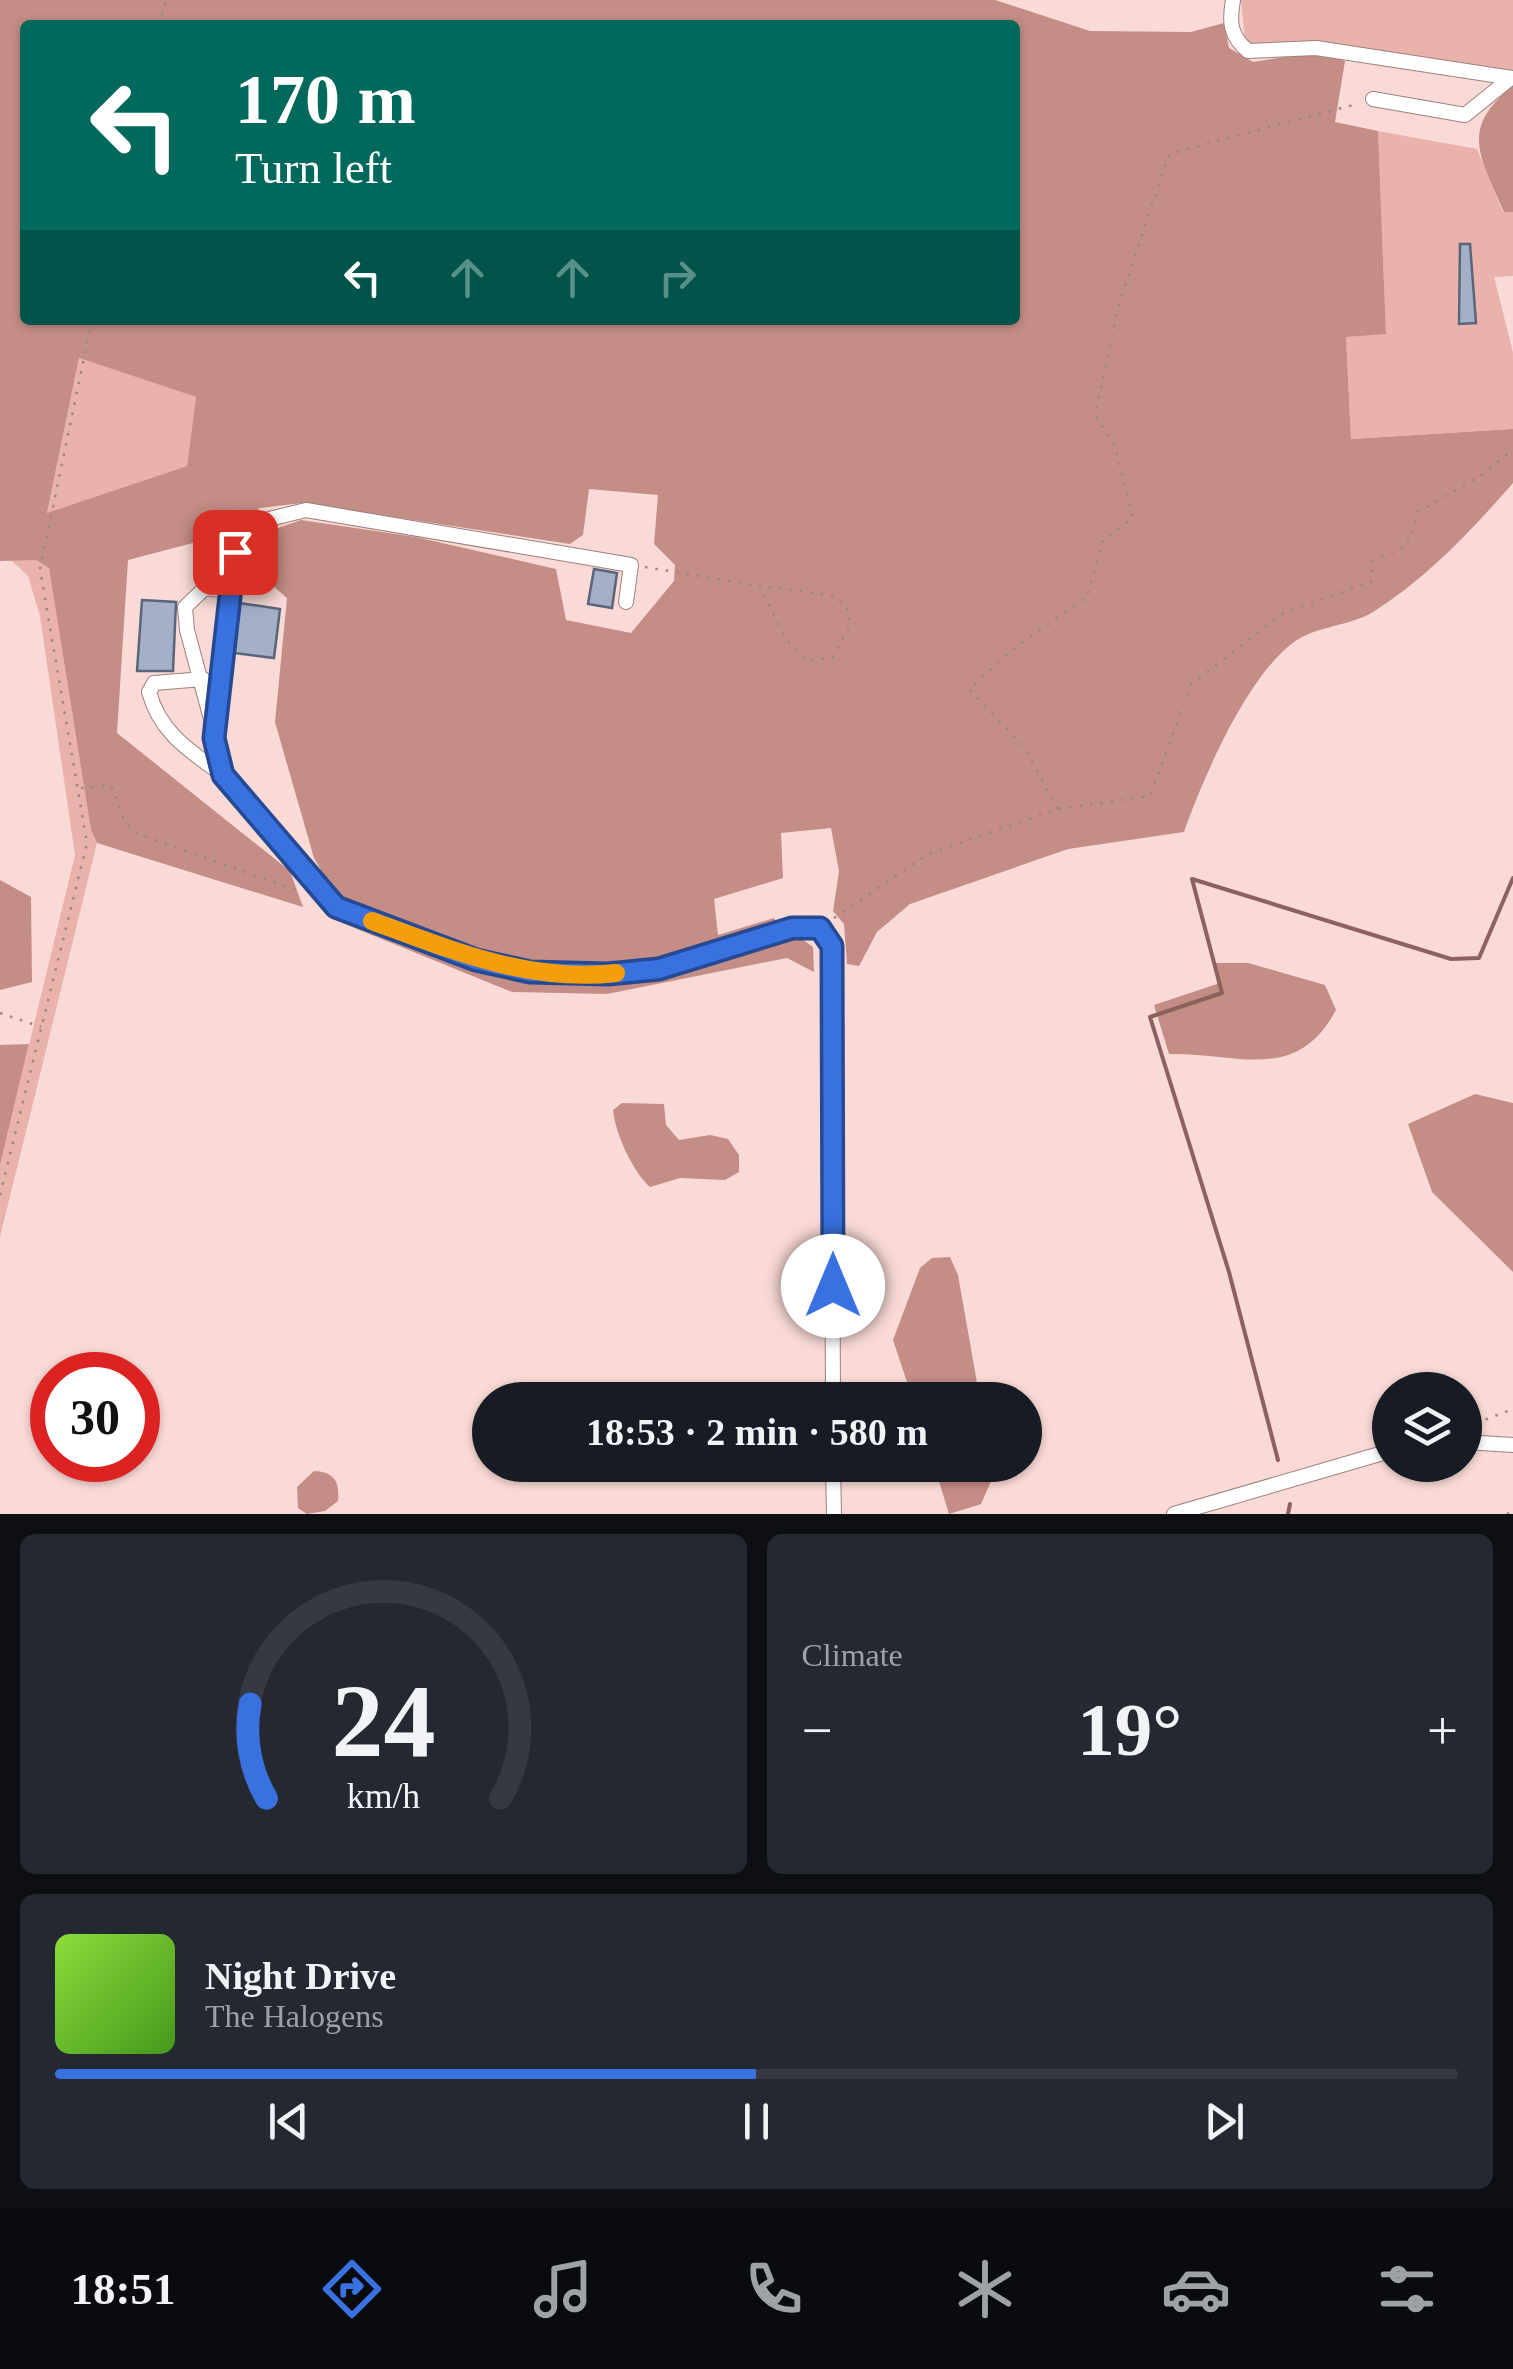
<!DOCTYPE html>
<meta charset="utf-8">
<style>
:root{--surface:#171b24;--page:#242831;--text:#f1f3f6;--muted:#9ea1a6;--line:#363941;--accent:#3971e0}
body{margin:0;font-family:Georgia,serif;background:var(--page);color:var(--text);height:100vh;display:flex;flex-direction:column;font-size:38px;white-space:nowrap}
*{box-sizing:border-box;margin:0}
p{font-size:32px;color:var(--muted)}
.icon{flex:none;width:55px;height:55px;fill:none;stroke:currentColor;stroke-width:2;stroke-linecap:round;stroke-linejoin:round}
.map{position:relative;height:1514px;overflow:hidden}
.sheet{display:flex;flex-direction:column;gap:20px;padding:20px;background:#0d0f14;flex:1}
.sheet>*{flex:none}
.top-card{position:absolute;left:20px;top:20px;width:1000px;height:305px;border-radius:10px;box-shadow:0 2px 8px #0004;background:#00695c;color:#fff;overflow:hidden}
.fabs{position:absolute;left:1372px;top:1372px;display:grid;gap:20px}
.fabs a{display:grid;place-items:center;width:110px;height:110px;border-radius:50%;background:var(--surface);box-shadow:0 2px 8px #0004;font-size:50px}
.speed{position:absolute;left:30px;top:1352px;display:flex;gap:20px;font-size:50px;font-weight:700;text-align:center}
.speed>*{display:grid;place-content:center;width:130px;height:130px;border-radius:50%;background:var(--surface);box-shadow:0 2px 8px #0004;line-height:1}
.speed .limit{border:15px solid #d22;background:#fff;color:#111}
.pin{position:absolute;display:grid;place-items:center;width:85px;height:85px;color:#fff;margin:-42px;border-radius:20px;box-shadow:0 5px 15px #0006}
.me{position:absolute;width:110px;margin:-55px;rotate:0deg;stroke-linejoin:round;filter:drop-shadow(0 0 8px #0008)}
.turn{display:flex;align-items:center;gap:35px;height:210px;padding:0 50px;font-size:45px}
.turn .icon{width:130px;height:130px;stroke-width:2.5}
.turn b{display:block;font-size:70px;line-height:85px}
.lanes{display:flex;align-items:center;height:95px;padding:0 50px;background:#0003;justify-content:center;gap:50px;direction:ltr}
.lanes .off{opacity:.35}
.big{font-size:75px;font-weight:800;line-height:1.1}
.sheet .card{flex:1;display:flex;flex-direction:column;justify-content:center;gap:15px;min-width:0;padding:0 35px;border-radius:15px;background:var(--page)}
.sheet .dial{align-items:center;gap:0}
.dial svg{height:260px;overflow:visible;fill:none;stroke:var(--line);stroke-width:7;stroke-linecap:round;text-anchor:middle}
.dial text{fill:var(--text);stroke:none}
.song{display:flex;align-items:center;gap:30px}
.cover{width:120px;height:120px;border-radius:15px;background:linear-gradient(135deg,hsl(90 70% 55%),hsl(100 70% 35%))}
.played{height:10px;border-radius:5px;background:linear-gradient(90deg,var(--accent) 50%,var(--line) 50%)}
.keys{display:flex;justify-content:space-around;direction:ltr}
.heat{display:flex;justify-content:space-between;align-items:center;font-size:55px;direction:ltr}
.sheet .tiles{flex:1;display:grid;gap:20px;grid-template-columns:1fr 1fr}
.card:last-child{grid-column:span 2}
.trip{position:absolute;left:472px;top:1382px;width:570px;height:100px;border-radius:50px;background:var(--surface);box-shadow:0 2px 8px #0004;font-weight:800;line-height:100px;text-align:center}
.dock{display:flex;height:160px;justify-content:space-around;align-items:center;background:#090b0e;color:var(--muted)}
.dock .icon{width:70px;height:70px}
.dock .current{color:var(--accent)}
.dock b{font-size:45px;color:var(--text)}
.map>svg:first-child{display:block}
.green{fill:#e9b2ab}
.forest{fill:#c48d86;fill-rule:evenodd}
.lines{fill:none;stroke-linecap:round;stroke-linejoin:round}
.stream{stroke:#8b625d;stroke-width:4}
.building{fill:#a3b0c7;stroke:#5a657a;stroke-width:2.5}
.minor-casing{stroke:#9c807c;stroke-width:16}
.path{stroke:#9d8784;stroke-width:2.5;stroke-dasharray:2.5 8;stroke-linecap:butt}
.minor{stroke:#fff;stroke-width:14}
.route-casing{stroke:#254992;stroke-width:25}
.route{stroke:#3971e0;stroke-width:18}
.slow{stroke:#f59e0b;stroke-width:18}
</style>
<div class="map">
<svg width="1513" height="1514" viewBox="0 0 1513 1514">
<rect width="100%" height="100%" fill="#fadad6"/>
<!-- green -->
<path class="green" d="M1241,0H1513V72L1262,49L1245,41Z
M1378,131L1477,149L1503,212H1513V276L1494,277L1513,353V429L1351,439L1346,337L1386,333Z
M79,358L196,397L187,466L47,514Z
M9,558L36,560L49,568L91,830L97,843L0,1237V1165L75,855L40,616L28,576Z"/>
<!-- forest -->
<path class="forest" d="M0,0H995L1090,31L1191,32L1224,23L1229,48L1253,62L1315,52L1345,61L1335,122L1378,131L1386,334L1346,337L1351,439L1513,429V483C1471,531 1427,578 1373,612C1350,626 1316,626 1294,642C1247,676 1203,778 1184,832L1068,849L910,904L877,932L859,966L847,964L844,924L833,911L839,871L831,828L781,833L783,878L714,899L718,935L774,918L785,938L802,939L813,947L814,972L787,958L607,994L512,992L330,918L337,898L314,858L275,722L287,598L242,559L261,534L301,520L416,537L556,569L566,620L631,633L674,581L675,565L654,544L658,495L589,489L583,535L570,544L302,503L260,508L227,534L128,560L117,733L290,871L303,907L97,843L91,830L49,568L36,560L0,561ZM25,25H1015V320H25ZM79,358L196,397L187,466L47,513Z
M1513,86V212H1504C1481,158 1458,129 1513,86Z
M0,880L31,897L32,982L0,990Z
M1216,963H1248L1325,985L1336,1010C1296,1085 1236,1052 1169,1054L1154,1005L1217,984Z
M29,1044L0,1165V1045Z
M1475,1094L1513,1103V1272L1432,1192L1408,1124Z
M622,1103L664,1104L666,1125L679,1140L710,1135L728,1139L739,1155V1172L725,1180L680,1178L650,1187C633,1172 615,1133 613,1110Z
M950,1257L958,1275L980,1400H913L893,1340L920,1268L932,1258Z
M934,1465H992L993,1477L981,1504L949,1514Z
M314,1471C334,1472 340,1481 338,1501L325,1511L307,1514L298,1508L297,1487Z"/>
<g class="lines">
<!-- stream -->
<path class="stream" d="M1278,1460L1229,1272L1150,1017L1222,993L1192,879L1451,959L1479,958L1513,878
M1288,1514L1290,1504"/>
</g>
<!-- building -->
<path class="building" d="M1460,244H1470L1476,323L1459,324Z
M594,569L617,573L612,608L588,604Z
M142,600L176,602L173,671H137Z
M240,603L280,609L274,658L234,653Z"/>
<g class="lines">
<!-- minor casing -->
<g class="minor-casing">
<path id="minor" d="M1233,0C1229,22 1230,36 1248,51L1316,48L1513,78
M1373,99L1465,115L1511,78
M626,602L631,565L306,510L257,522L235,552L214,738L223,775L302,864L327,901L476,959L530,972L609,974L659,969L792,928L821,927L831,946L833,1400
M203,679L154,683L149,692C160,733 190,751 223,775
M212,723L187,630L185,607L205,588L231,591
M1465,1442L1513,1445
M833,1465L834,1514
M1174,1514L1390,1451"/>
</g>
<!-- path -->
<path class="path" d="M159,25L166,0
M645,567L760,586L785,638L806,660L832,658L848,630L849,611L836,596L760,586
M81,788L111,785L125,822L138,834L302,892
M1058,809L1024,747L969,689L1017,646L1087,597L1103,540L1133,518L1115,446L1095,415L1119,304L1169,154L1357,104
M834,918L928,854L1058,809L1150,796L1191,685L1281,614L1371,582L1373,560L1406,547L1418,512L1485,473L1513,449
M0,1013L41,1027
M0,1195L87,843L40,569L92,320
M1466,1427L1513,1409
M1507,1514L1513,1512"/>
<!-- minor -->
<use href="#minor" class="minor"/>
</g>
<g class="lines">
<!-- route casing -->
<g class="route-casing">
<path id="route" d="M235,552L214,738L223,775L336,907L476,960L530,972L608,974L659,969L792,928H820L832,946L833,1286"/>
</g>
<!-- route -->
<use href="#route" class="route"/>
<!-- slow -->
<path class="slow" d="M372,921C451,950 529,983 616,973"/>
</g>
</svg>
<div class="fabs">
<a><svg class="icon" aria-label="layers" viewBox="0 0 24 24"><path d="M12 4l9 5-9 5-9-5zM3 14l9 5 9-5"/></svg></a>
</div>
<div class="speed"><div class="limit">30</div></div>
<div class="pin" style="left:235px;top:552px;background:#d93025"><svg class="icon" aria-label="arrive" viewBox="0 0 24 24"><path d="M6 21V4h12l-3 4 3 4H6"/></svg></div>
<svg class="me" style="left:833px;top:1286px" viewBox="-20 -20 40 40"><circle r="19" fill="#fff"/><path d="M0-13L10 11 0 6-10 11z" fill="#3971e0"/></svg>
<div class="trip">18:53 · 2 min · 580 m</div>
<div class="top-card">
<div class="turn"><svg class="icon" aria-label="left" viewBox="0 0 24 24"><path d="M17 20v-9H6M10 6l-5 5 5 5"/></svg><div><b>170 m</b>Turn left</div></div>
<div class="lanes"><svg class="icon" aria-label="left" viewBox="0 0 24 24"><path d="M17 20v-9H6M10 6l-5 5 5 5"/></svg><svg class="icon off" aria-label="ahead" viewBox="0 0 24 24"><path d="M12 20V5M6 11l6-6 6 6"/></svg><svg class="icon off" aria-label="ahead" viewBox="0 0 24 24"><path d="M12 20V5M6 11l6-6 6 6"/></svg><svg class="icon off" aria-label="right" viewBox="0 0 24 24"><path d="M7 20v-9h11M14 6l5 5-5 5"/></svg></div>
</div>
</div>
<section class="sheet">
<div class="tiles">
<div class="card dial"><svg viewBox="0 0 100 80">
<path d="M14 69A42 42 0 1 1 86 69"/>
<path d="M14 69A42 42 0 0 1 9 40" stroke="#3971e0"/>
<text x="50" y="56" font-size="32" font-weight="700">24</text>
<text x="50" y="72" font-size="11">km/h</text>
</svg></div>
<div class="card"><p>Climate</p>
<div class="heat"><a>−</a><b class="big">19°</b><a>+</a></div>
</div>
<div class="card">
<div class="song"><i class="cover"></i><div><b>Night Drive</b><p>The Halogens</p></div></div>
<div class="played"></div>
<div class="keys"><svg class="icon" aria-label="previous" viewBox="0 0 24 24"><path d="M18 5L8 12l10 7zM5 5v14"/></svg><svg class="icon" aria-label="pause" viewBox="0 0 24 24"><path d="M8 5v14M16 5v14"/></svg><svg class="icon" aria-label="next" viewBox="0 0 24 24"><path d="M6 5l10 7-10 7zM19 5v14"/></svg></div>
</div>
</div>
</section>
<nav class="dock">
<b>18:51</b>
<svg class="icon current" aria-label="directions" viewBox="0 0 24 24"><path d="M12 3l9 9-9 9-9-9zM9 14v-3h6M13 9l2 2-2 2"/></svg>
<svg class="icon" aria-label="music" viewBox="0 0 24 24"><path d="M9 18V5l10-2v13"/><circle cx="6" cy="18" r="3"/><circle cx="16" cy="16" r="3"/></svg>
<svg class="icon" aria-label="phone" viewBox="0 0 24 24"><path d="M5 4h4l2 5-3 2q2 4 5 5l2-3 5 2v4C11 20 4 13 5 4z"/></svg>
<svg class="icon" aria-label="climate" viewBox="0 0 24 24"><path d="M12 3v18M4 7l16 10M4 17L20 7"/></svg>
<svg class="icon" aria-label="car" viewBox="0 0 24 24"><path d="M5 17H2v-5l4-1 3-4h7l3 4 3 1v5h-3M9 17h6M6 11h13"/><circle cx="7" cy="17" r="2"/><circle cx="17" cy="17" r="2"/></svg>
<svg class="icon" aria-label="filters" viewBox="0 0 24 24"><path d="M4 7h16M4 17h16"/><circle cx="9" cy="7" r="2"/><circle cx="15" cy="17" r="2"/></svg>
</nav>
